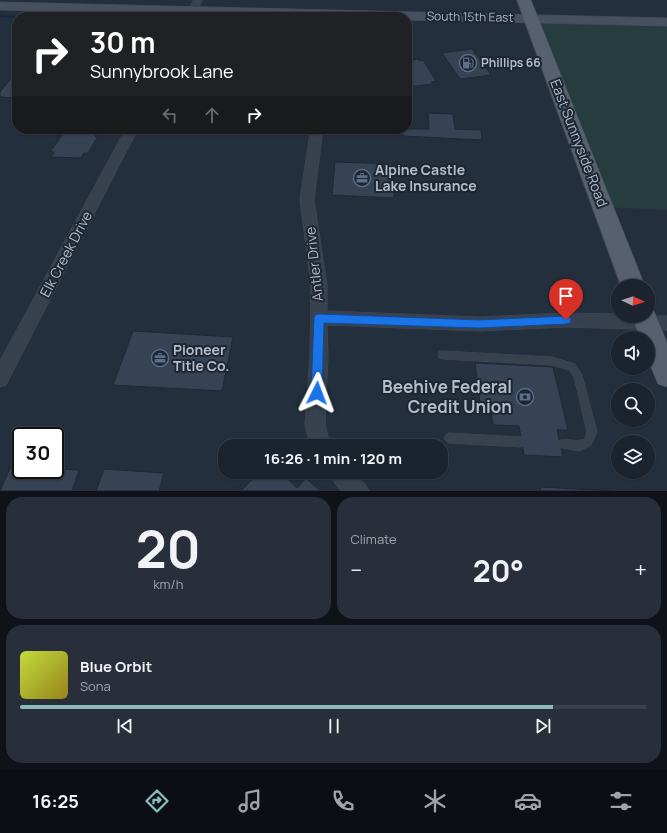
<!DOCTYPE html>
<meta charset="utf-8">
<style>
:root{--surface:#1b232e;--page:#282f3a;--text:#f1f3f6;--muted:#a0a4aa;--line:#39404a;--accent:#8bbbb9}
body{margin:0;font-family:Manrope,sans-serif;background:var(--page);color:var(--text);height:100vh;display:flex;flex-direction:column;font-size:15px;white-space:nowrap}
*{box-sizing:border-box;margin:0}
p{font-size:13px;color:var(--muted)}
.icon{flex:none;width:22px;height:22px;fill:none;stroke:currentColor;stroke-width:2;stroke-linecap:round;stroke-linejoin:round}
.map{position:relative;height:491px;overflow:hidden}
.drawer{display:flex;flex-direction:column;gap:6px;padding:6px;background:#0f1319;flex:1}
.drawer>*{flex:none}
.hud{position:absolute;left:12px;top:12px;width:400px;height:122px;border-radius:16px;box-shadow:0 1px 3px #0004,0 0 0 1px var(--line);background:#202124;color:#fff;overflow:hidden}
.needle{width:26px;rotate:93deg}
.tools{position:absolute;left:611px;top:279px;display:grid;gap:8px}
.tools a{display:grid;place-items:center;width:44px;height:44px;border-radius:50%;background:var(--surface);box-shadow:0 1px 3px #0004,0 0 0 1px var(--line);font-size:20px}
.speed{position:absolute;left:12px;top:427px;display:flex;gap:8px;font-size:20px;font-weight:700;text-align:center}
.speed>*{display:grid;place-content:center;width:52px;height:52px;border-radius:50%;background:var(--surface);box-shadow:0 1px 3px #0004,0 0 0 1px var(--line);line-height:1}
.speed .limit{border:2px solid #111;border-radius:6px;background:#fff;color:#111}
.pin{position:absolute;display:grid;place-items:center;width:34px;height:34px;color:#fff;margin:-41px -17px;border-radius:50% 50% 50% 0;rotate:-45deg;box-shadow:0 0 4px #0007}
.pin .icon{rotate:45deg}
.me{position:absolute;width:44px;margin:-22px;rotate:3deg;stroke-linejoin:round;filter:drop-shadow(0 0 3px #0008)}
.turn{display:flex;align-items:center;gap:14px;height:84px;padding:0 12px;font-size:18px}
.turn .icon{width:52px;height:52px;stroke-width:2.5}
.turn b{display:block;font-size:28px;line-height:34px}
.lanes{display:flex;align-items:center;height:38px;padding:0 12px;background:#0003;justify-content:center;gap:20px;direction:ltr}
.lanes .off{opacity:.35}
.big{font-size:30px;font-weight:700;line-height:1.1}
.drawer .widget{flex:1;display:flex;flex-direction:column;justify-content:center;gap:6px;min-width:0;padding:0 14px;border-radius:16px;background:var(--page)}
.drawer .dial{align-items:center;gap:0}
.dial b{font-size:52px;line-height:1}
.song{display:flex;align-items:center;gap:12px}
.cover{width:48px;height:48px;border-radius:6px;background:linear-gradient(135deg,hsl(70 70% 55%),hsl(50 70% 35%))}
.played{height:4px;border-radius:2px;background:linear-gradient(90deg,var(--accent) 85%,var(--line) 85%)}
.keys{display:flex;justify-content:space-around;direction:ltr}
.heat{display:flex;justify-content:space-between;align-items:center;font-size:22px;direction:ltr}
.drawer .tiles{flex:1;display:grid;gap:6px;grid-template-columns:1fr 1fr}
.widget:last-child{grid-column:span 2}
.trip{position:absolute;left:218px;top:439px;width:230px;height:40px;border-radius:16px;background:var(--surface);box-shadow:0 1px 3px #0004,0 0 0 1px var(--line);font-weight:700;line-height:40px;text-align:center}
.menu{display:flex;height:64px;justify-content:space-around;align-items:center;background:#0b0e12;color:var(--muted)}
.menu .icon{width:28px;height:28px}
.menu .active{color:var(--accent)}
.menu b{font-size:18px;color:var(--text)}
.map>svg:first-child{display:block}
.green{fill:#263c3f}
.lines{fill:none;stroke-linecap:round;stroke-linejoin:round}
.stream{fill:#17263c;fill-rule:evenodd}
.building{fill:#364354;stroke:#1f2835}
.service-casing{stroke:#414a57;stroke-width:1}
.minor-casing{stroke:#414a57;stroke-width:1}
.secondary-casing{stroke:#414a57;stroke-width:1}
.primary-casing{stroke:#414a57;stroke-width:1}
.service{fill:#38414e;fill-rule:evenodd}
.minor{fill:#38414e;fill-rule:evenodd}
.secondary{fill:#465061;fill-rule:evenodd}
.primary{fill:#56606e;fill-rule:evenodd}
.route{fill:#1a73e8;stroke:#114b97}
.labels{text-anchor:middle;stroke-width:4;stroke-linejoin:round;paint-order:stroke}
.far-street-label{font-size:12px;fill:#b4bcc9;stroke:#1d2633}
.far-poi-label{font-size:12px;font-weight:bold;fill:#b4bcc9;stroke:#1d2633;text-anchor:start}
.street-label{font-size:14px;fill:#b4bcc9;stroke:#1d2633}
.poi-label{font-size:14px;font-weight:bold;fill:#b4bcc9;stroke:#1d2633;text-anchor:start}
.near-poi-label{font-size:17px;font-weight:bold;fill:#b4bcc9;stroke:#1d2633;text-anchor:end}
</style>
<div class="map">
<svg width="667" height="491" viewBox="0 0 667 491">
<rect width="100%" height="100%" fill="#242f3e"/>
<!-- green -->
<path class="green" d="M531,19L667,22V210L603,207Z"/>
<g class="lines">
<!-- stream -->
<path class="stream" d="M0,15L20,16L22,17H17V18L0,17Z"/>
</g>
<!-- building -->
<path class="building" d="M472,49L491,75L460,79L442,53Z
M418,59L419,61L423,60L436,81L431,82L433,84L407,87V61Z
M12,77H17V98L0,97V92Z
M428,113L453,114L455,129L481,130L482,140L403,136L402,129H429Z
M67,129H99L95,137L97,138L88,153H84L81,158L51,157L54,152H50Z
M335,162L393,164L394,198L332,195Z
M133,331L233,337L222,391L113,385Z
M475,363L553,367L568,430H557L563,457L524,455L519,426L493,425L491,411H481Z
M11,466H21V470H55V469L79,470L72,491H0Z
M104,469L164,473L159,491H96Z
M259,472H280L297,488L306,478L320,491H241Z
M540,487L613,491H541Z"/>
<g class="lines">
<!-- service casing -->
<g class="service-casing">
<path id="service" d="M13,31H17V33H13Z
M442,351L552,357L575,364L582,375L597,432L591,445L579,451L558,447L556,444L558,441C567,437 574,443 585,439L587,432L574,377L569,370L552,365L442,359L439,358L438,355L439,352Z
M449,433L522,437L525,439L527,442L525,445L522,447L449,443L446,441L444,438L446,435Z"/>
</g>
<!-- minor casing -->
<g class="minor-casing">
<path id="minor" d="M194,0H202L195,17H185Z
M126,129H138L6,385L0,387V361Z
M311,129H323L314,200L327,285V311L479,317L566,313L618,314V316H667V330L566,327L479,331L327,325L328,356L325,424L330,446H310L305,424L310,356L311,285L300,200Z
M329,472H351L365,484L369,491H341L332,479Z"/>
</g>
<!-- secondary casing -->
<g class="secondary-casing">
<path id="secondary" d="M0,2L667,18V26L407,20V17H296L0,10Z"/>
</g>
<!-- primary casing -->
<g class="primary-casing">
<path id="primary" d="M517,0H531L645,286H621Z
M648,307L653,309L667,342V387L658,384L648,360V338H640L632,316H648Z"/>
</g>
<!-- service -->
<use href="#service" class="service"/>
<!-- minor -->
<use href="#minor" class="minor"/>
<!-- secondary -->
<use href="#secondary" class="secondary"/>
<!-- primary -->
<use href="#primary" class="primary"/>
</g>
<!-- route -->
<path class="route" d="M319,314L479,320L566,316L570,317L571,320L570,323L566,324L479,328L324,323L322,393L321,397L317,398L313,397L311,393L314,318L315,315Z"/>
<!-- icons -->
<defs>
<g id="fuel-ring" transform="scale(0.9)"><circle r="9.5" fill="#1d2633" stroke="#5c6f8a" stroke-width="1.5"/><path d="M-5.5-6h7V0h2V4h1.3V-2.5L3-4.5l.8-.8L6-3V5H2.5V1h-1V6h-7ZM-4.2-4.7v3.2H.2V-4.7Z" fill="#5c6f8a"/></g>
<g id="office-ring" transform="scale(0.9)"><circle r="9.5" fill="#1d2633" stroke="#5c6f8a" stroke-width="1.5"/><path d="M-6-3h4V-5.5h4V-3h4V5H-6ZM-1-4.5V-3h2v-1.5ZM-6 0V1H6V0Z" fill="#5c6f8a"/></g>
<g id="bank-ring" transform="scale(0.9)"><circle r="9.5" fill="#1d2633" stroke="#5c6f8a" stroke-width="1.5"/><path d="M-6-4H6V4H-6ZM0-2.3a2.3 2.3 0 1 0 0 4.6a2.3 2.3 0 1 0 0-4.6Z" fill="#5c6f8a"/></g>
</defs>
<g fill-rule="evenodd">
<use href="#fuel-ring" x="468" y="63"/>
<use href="#office-ring" x="362" y="178"/>
<use href="#office-ring" x="160" y="358"/>
<use href="#bank-ring" x="525" y="397"/>
</g>
<g class="labels">
<!-- far-street labels -->
<g class="far-street-label">
<text transform="translate(470 17) rotate(1)" y="4">South 15th East</text>
</g>
<!-- far-poi labels -->
<g class="far-poi-label">
<text x="481" y="67">Phillips 66</text>
</g>
<!-- street labels -->
<g class="street-label">
<text transform="translate(579 143) rotate(69)" y="5">East Sunnyside Road</text>
<text transform="translate(66 254) rotate(-62)" y="5">Elk Creek Drive</text>
<text transform="translate(314 264) rotate(-96)" y="5">Antler Drive</text>
</g>
<!-- poi labels -->
<g class="poi-label">
<text x="375" y="175">Alpine Castle<tspan x="375" dy="16">Lake Insurance</tspan></text>
<text x="173" y="355">Pioneer<tspan x="173" dy="16">Title Co.</tspan></text>
</g>
<!-- near-poi labels -->
<g class="near-poi-label">
<text x="512" y="393">Beehive Federal<tspan x="512" dy="20">Credit Union</tspan></text>
</g>
</g>
</svg>
<div class="tools">
<a><svg class="needle" viewBox="-14 -14 28 28"><path d="M0-13l5 13h-10z" fill="#e53935"/><path d="M0 13l5-13h-10z" fill="#a0a4aa"/></svg></a>
<a><svg class="icon" aria-label="sound" viewBox="0 0 24 24"><path d="M4 9h4l5-4v14l-5-4H4zM17 9q2 3 0 6"/></svg></a>
<a><svg class="icon" aria-label="search" viewBox="0 0 24 24"><circle cx="10" cy="10" r="6"/><path d="M15 15l6 6"/></svg></a>
<a><svg class="icon" aria-label="layers" viewBox="0 0 24 24"><path d="M12 4l9 5-9 5-9-5zM3 14l9 5 9-5"/></svg></a>
</div>
<div class="speed"><div class="limit">30</div></div>
<div class="pin" style="left:566px;top:320px;background:#d93025"><svg class="icon" aria-label="arrive" viewBox="0 0 24 24"><path d="M6 21V4h12l-3 4 3 4H6"/></svg></div>
<svg class="me" style="left:317px;top:393px" viewBox="-20 -20 40 40"><path d="M0-17L14 15 0 8-14 15z" fill="#1a73e8" stroke="#fff" stroke-width="4"/></svg>
<div class="trip">16:26 · 1 min · 120 m</div>
<div class="hud">
<div class="turn"><svg class="icon" aria-label="right" viewBox="0 0 24 24"><path d="M7 20v-9h11M14 6l5 5-5 5"/></svg><div><b>30 m</b>Sunnybrook Lane</div></div>
<div class="lanes"><svg class="icon off" aria-label="left" viewBox="0 0 24 24"><path d="M17 20v-9H6M10 6l-5 5 5 5"/></svg><svg class="icon off" aria-label="ahead" viewBox="0 0 24 24"><path d="M12 20V5M6 11l6-6 6 6"/></svg><svg class="icon" aria-label="right" viewBox="0 0 24 24"><path d="M7 20v-9h11M14 6l5 5-5 5"/></svg></div>
</div>
</div>
<section class="drawer">
<div class="tiles">
<div class="widget dial"><b>20</b><p>km/h</p></div>
<div class="widget"><p>Climate</p>
<div class="heat"><a>−</a><b class="big">20°</b><a>+</a></div>
</div>
<div class="widget">
<div class="song"><i class="cover"></i><div><b>Blue Orbit</b><p>Sona</p></div></div>
<div class="played"></div>
<div class="keys"><svg class="icon" aria-label="previous" viewBox="0 0 24 24"><path d="M18 5L8 12l10 7zM5 5v14"/></svg><svg class="icon" aria-label="pause" viewBox="0 0 24 24"><path d="M8 5v14M16 5v14"/></svg><svg class="icon" aria-label="next" viewBox="0 0 24 24"><path d="M6 5l10 7-10 7zM19 5v14"/></svg></div>
</div>
</div>
</section>
<nav class="menu">
<b>16:25</b>
<svg class="icon active" aria-label="directions" viewBox="0 0 24 24"><path d="M12 3l9 9-9 9-9-9zM9 14v-3h6M13 9l2 2-2 2"/></svg>
<svg class="icon" aria-label="music" viewBox="0 0 24 24"><path d="M9 18V5l10-2v13"/><circle cx="6" cy="18" r="3"/><circle cx="16" cy="16" r="3"/></svg>
<svg class="icon" aria-label="phone" viewBox="0 0 24 24"><path d="M5 4h4l2 5-3 2q2 4 5 5l2-3 5 2v4C11 20 4 13 5 4z"/></svg>
<svg class="icon" aria-label="climate" viewBox="0 0 24 24"><path d="M12 3v18M4 7l16 10M4 17L20 7"/></svg>
<svg class="icon" aria-label="car" viewBox="0 0 24 24"><path d="M5 17H2v-5l4-1 3-4h7l3 4 3 1v5h-3M9 17h6M6 11h13"/><circle cx="7" cy="17" r="2"/><circle cx="17" cy="17" r="2"/></svg>
<svg class="icon" aria-label="filters" viewBox="0 0 24 24"><path d="M4 7h16M4 17h16"/><circle cx="9" cy="7" r="2"/><circle cx="15" cy="17" r="2"/></svg>
</nav>
